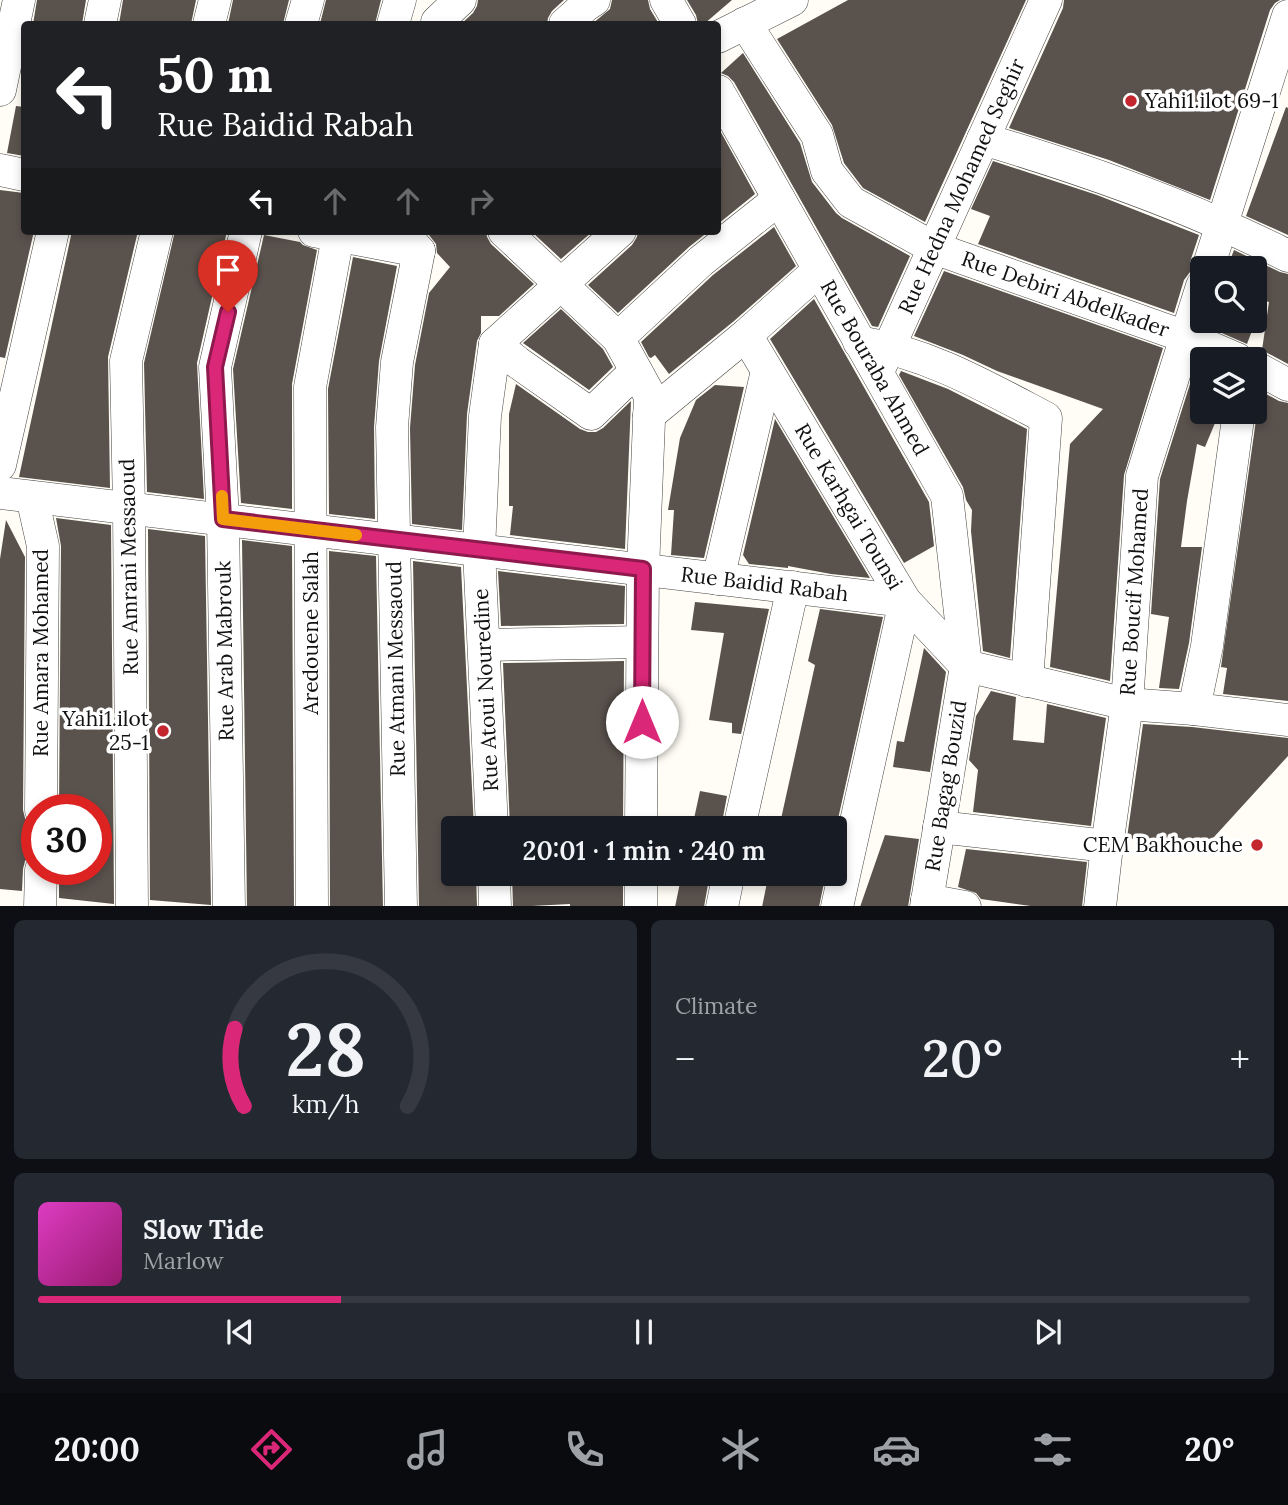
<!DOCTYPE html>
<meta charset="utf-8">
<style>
:root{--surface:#171b24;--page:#242831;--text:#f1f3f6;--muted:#9ea1a6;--line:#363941;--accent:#db2777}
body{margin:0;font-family:Lora,serif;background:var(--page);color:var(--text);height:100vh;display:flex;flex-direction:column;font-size:26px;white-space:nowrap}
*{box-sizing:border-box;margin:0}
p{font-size:23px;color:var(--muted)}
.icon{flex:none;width:38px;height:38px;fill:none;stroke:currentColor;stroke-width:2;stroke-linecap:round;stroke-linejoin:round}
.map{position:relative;height:906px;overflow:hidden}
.sheet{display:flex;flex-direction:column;gap:14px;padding:14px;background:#0d0f14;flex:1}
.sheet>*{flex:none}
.guide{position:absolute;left:21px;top:21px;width:700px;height:214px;border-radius:7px;box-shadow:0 4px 10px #0003;background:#202124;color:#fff;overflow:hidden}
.fabs{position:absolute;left:1190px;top:256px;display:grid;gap:14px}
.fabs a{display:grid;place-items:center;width:77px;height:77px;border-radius:7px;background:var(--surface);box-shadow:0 4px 10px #0003;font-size:35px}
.speed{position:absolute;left:21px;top:794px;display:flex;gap:14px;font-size:35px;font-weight:700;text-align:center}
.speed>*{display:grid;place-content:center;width:91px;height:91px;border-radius:50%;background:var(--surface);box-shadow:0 4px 10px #0003;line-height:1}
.speed .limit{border:10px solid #d22;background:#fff;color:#111}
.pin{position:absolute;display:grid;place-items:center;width:60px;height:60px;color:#fff;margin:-72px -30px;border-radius:50% 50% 50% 0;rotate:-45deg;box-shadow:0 0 7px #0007}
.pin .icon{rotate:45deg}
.me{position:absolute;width:77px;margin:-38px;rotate:0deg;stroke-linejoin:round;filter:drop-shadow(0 0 5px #0008)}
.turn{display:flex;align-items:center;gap:24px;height:147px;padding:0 21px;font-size:32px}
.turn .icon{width:91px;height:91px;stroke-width:2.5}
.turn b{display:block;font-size:49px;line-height:60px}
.lanes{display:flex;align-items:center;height:66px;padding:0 21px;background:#0003;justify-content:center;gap:35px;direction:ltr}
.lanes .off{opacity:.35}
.big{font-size:52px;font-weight:600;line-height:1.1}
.sheet .tile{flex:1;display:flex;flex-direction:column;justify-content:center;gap:10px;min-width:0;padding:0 24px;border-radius:10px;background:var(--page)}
.sheet .dial{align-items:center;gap:0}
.dial svg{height:182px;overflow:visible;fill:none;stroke:var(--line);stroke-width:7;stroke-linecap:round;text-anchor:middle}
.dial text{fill:var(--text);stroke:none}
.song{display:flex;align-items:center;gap:21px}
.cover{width:84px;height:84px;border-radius:10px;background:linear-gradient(135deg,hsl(310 70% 55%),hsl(320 70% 35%))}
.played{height:7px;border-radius:4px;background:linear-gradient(90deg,var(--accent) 25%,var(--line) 25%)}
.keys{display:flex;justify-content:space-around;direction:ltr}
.heat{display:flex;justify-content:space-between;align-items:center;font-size:38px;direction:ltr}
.sheet .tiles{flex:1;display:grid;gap:14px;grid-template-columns:1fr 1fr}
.tile:last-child{grid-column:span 2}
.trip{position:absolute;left:441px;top:816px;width:406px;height:70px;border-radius:7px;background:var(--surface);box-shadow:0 4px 10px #0003;font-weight:600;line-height:70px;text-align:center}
.tab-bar{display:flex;height:112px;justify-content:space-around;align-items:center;background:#090b0e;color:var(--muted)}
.tab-bar .icon{width:49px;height:49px}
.tab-bar .active{color:var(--accent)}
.tab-bar b{font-size:32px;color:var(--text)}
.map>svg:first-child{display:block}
.building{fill:#5a524d}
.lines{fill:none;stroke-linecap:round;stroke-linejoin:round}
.minor-casing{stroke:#444;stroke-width:33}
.minor{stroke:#fff;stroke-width:32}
.route-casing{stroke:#8e194d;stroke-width:18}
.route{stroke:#db2777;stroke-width:12}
.slow{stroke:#f59e0b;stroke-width:12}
.poi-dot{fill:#c4262e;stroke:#fff;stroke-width:2.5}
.labels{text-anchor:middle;stroke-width:7;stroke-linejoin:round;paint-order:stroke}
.poi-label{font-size:21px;fill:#111;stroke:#fff;text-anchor:end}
.street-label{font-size:21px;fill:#111;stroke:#fff}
</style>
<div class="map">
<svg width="1288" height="907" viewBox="0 0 1288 907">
<rect width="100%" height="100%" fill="#fffdf5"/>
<!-- building -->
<path class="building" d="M37,0H86L82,24H33Z
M123,0H196L191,24H119Z
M233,0H289L283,24H228Z
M326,0H381L375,24H320Z
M478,0H564L552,11L548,18L547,24H461L473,13L477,6Z
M612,0H648L650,9L659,24H592L610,9Z
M687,0H732L704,24H698L696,15Z
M848,0H1026L925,222L863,188L844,163L832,125L777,39Z
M1064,0H1280L1275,3L1270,10L1210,200L1109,160L1009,128L1063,8Z
M743,53L800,143L812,182L836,213L842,218L910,256L878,327L872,326L734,82L728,76L721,73Z
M16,106L24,107V156L7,153Z
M1286,107L1288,108V235L1246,216Z
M718,127L755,194L718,224Z
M993,161L1097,195L1199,235L1190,262V272L1184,280L1174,313L978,244L990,216L971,209Z
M0,190L24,193V231H34L5,358L0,357Z
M774,227L796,266L734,321L669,374L655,355L651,358L649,357L641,342L713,275Z
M72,231H138L108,357L110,488L19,477Z
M175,231H227L197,363L204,499L147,492L144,363Z
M426,231H486L487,237L491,244L534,284L499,316H481V333L477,341L467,414L462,530L412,524L410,428L415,365L429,293L450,267L437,253L436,244Z
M531,231H593L561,259Z
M638,231H709L689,247L618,313L588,285L632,245L637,237Z
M264,235L300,242L303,245L317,250L292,384V509L241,503L233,369Z
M1234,250L1280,272L1288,274V364L1262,350L1269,302L1255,298V268H1227Z
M353,257L397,266L379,361L374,427L375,519L329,514L328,389Z
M944,271L1163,348L1124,475L1110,681L1050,667L1070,444L1103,409L997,371L963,355L914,336Z
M814,299L929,502L934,546L904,563L770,339Z
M561,309L603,349L613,367L589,390L523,343Z
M1210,320H1256L1247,344L1208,327Z
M1197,362L1202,364V411H1220L1205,447L1197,444L1187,501L1181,547H1202L1189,643L1179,689L1159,688L1169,617L1151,614L1160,479Z
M901,371L948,389L1027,429L1010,658L983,651L971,531L972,510L966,500L963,487L899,375Z
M516,384L580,429L588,432H596L603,428L631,401L625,549L510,535L513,506H509V414Z
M715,385L744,387L704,558L671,555L674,510H668L680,438L696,400Z
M1257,389L1279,401L1288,403V701L1223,694L1227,668L1221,667L1257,413L1255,402Z
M775,419L870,578L831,574L788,566V568L749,564L743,555Z
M56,518L111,525L114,904L59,898V870H96V810H59L61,546Z
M6,520L25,557L23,810L25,818L28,823V857L25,861L23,869L22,891L0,889V559Z
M148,529L205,536L211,905L150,900Z
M242,540L292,546L294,907H247Z
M329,551L376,556L383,907H330Z
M413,561L461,567L474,828H449L451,873H476L477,907H419Z
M498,571L625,586L624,624L501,626Z
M695,602L769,609L741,734L732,733V723L709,720L724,633L691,630Z
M820,609L883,617L836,828H779L815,665L808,661Z
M924,648L946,672L930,772L893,767L897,741L904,742Z
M624,661L623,828H510L503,663Z
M991,691L1016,697L1013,740L1044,743L1047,704L1106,718L1091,826L973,812L978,770L969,760L976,716Z
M1143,724L1192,727L1288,738V756L1204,848L1127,838Z
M700,791L727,796L721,828H692Z
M885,835L919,839L908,907H860Z
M966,849L1087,862L1082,907H1038L981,899L976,893L958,887Z
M512,873H623V907H570V904L513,907Z
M682,873H710L704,907H675Z
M769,873H826L819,907H762Z"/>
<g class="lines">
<!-- minor casing -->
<g class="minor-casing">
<g id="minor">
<path d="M666,0L680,24"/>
<path id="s1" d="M745,23L817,135L827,171L851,202L934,248L1186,337L1237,359"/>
<path d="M100,24L105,0"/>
<path d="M209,24L215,0"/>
<path d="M301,24L308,0"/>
<path d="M393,24L400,0"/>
<path d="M439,24L437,22L460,0"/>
<path d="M565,24L585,6L594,0"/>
<path d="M718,37L792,0"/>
<path d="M0,90L19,0"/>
<path id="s2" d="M718,91L947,496L966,666L926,907"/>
<path d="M983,139C1063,163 1144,190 1220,224C1243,234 1266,245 1288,256"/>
<path d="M0,170L24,175"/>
<path d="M314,231L419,251"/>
<path d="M504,231L618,338L650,396L643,570L641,828"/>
<path d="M1208,268L1288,16"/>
<path id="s3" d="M746,335L905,601L966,666"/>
<path d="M618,338L701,261L779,199"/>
<path d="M859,342C928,353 985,386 1046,418L1027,681"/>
<path d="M495,344L517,362L591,414L636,371"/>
<path id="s4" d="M881,365L1046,0"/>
<path d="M1255,367L1288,385"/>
<path d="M649,415L746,335L819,270"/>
<path d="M0,465L53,231"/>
<path id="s5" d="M0,493L905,601L837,907"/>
<path d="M32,497L43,546L41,810"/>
<path d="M718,579L767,371"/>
<path d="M484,645L642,642"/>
<path d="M966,666L1127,704L1194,709L1288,720"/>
<path d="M1194,709L1207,646L1239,411"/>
<path d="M939,827L1107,846"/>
<path d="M492,828L479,550L485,416L495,344L620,231"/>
<path d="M739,828L793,587"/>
<path d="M494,873L495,907"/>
<path d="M927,900L965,907"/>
<path d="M40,907L41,870"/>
<path d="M132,907L129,508L126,361L157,231"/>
<path d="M229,907L223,519L215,367L246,231"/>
<path d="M312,907L310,387L338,236"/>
<path d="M401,907L392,427L397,362L419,251L401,231"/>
<path d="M641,907V873"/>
<path d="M722,907L729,873"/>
<path id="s6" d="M1100,907L1107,846L1127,704L1142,476L1202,286"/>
</g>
</g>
<!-- minor -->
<use href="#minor" class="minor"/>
</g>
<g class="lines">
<!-- route casing -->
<g class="route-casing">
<path id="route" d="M228,312L215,367L223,519L643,569L642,722"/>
</g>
<!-- route -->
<use href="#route" class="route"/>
<!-- slow -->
<path class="slow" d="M222,496L223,519L356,535"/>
</g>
<!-- markers -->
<g class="poi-dot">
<circle cx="1131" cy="101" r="7"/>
<circle cx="163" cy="731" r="7"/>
<circle cx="1257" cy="845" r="7"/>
</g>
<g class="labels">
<!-- poi labels -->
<g class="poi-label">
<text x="1145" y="108" text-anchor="start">Yahi1.ilot 69-1</text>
<text x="149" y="726">Yahi1.ilot<tspan x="149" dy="24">25-1</tspan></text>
<text x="1243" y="852">CEM Bakhouche</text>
</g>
<!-- street labels -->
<g class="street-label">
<text dy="7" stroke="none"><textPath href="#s4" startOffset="196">Rue Hedna Mohamed Seghir</textPath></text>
<text dy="7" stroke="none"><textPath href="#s1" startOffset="444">Rue Debiri Abdelkader</textPath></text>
<text dy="7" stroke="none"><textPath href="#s2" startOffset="318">Rue Bouraba Ahmed</textPath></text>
<text dy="7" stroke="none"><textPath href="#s3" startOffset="200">Rue Karhgai Tounsi</textPath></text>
<text transform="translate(129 567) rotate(-91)" y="7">Rue Amrani Messaoud</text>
<text dy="7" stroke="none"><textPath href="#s5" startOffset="770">Rue Baidid Rabah</textPath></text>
<text dy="7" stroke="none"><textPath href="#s6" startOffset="317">Rue Boucif Mohamed</textPath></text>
<text transform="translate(311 633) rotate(-90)" y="7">Aredouene Salah</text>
<text transform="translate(225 651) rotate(-91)" y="7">Rue Arab Mabrouk</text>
<text transform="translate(41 653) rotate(-90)" y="7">Rue Amara Mohamed</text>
<text transform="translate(396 669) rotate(-91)" y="7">Rue Atmani Messaoud</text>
<text transform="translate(486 690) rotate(-93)" y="7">Rue Atoui Nouredine</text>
<text transform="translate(946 786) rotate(-81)" y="7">Rue Bagag Bouzid</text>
</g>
</g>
</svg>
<div class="fabs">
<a><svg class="icon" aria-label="search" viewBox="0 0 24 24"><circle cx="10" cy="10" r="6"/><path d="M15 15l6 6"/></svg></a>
<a><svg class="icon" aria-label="layers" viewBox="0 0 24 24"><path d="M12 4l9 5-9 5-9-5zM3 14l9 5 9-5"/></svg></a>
</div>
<div class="speed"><div class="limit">30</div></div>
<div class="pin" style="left:228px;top:312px;background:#d93025"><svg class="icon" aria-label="arrive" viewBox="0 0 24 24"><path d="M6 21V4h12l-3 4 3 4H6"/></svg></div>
<svg class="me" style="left:642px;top:722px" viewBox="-20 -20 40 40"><circle r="19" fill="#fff"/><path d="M0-13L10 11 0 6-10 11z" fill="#db2777"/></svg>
<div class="trip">20:01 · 1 min · 240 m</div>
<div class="guide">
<div class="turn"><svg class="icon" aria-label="left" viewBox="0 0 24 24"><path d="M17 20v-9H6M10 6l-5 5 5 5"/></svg><div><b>50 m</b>Rue Baidid Rabah</div></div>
<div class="lanes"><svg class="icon" aria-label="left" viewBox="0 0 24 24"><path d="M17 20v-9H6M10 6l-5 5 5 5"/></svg><svg class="icon off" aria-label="ahead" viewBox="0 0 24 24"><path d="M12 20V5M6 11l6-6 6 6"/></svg><svg class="icon off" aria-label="ahead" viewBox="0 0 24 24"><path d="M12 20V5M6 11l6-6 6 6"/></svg><svg class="icon off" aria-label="right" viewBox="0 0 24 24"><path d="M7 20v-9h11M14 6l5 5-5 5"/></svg></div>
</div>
</div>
<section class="sheet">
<div class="tiles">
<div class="tile dial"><svg viewBox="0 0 100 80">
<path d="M14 69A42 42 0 1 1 86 69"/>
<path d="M14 69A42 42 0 0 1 10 35" stroke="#db2777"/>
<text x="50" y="56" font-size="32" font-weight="700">28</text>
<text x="50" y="72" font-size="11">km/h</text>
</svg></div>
<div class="tile"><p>Climate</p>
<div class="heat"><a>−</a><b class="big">20°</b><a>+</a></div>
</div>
<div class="tile">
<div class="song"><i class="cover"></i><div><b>Slow Tide</b><p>Marlow</p></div></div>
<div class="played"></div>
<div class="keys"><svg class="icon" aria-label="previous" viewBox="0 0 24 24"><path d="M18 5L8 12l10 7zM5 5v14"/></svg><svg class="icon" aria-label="pause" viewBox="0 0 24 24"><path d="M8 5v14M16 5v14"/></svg><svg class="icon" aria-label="next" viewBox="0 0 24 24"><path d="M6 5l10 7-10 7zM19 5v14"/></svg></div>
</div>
</div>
</section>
<nav class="tab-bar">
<b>20:00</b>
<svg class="icon active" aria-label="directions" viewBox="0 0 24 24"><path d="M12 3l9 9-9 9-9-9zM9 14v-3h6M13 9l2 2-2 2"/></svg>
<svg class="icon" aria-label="music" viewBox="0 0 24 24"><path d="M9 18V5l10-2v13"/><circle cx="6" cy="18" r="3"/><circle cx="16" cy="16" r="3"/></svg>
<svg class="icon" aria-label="phone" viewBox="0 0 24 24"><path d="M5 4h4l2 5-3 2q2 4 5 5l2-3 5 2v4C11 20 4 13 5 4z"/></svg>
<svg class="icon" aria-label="climate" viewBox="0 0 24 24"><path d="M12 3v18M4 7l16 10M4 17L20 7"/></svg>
<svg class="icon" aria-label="car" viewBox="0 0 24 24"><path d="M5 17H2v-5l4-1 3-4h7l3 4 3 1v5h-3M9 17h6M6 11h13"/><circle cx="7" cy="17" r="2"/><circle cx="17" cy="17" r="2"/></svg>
<svg class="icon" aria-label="filters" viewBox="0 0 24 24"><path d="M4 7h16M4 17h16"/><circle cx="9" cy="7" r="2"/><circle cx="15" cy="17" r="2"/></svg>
<b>20°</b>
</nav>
